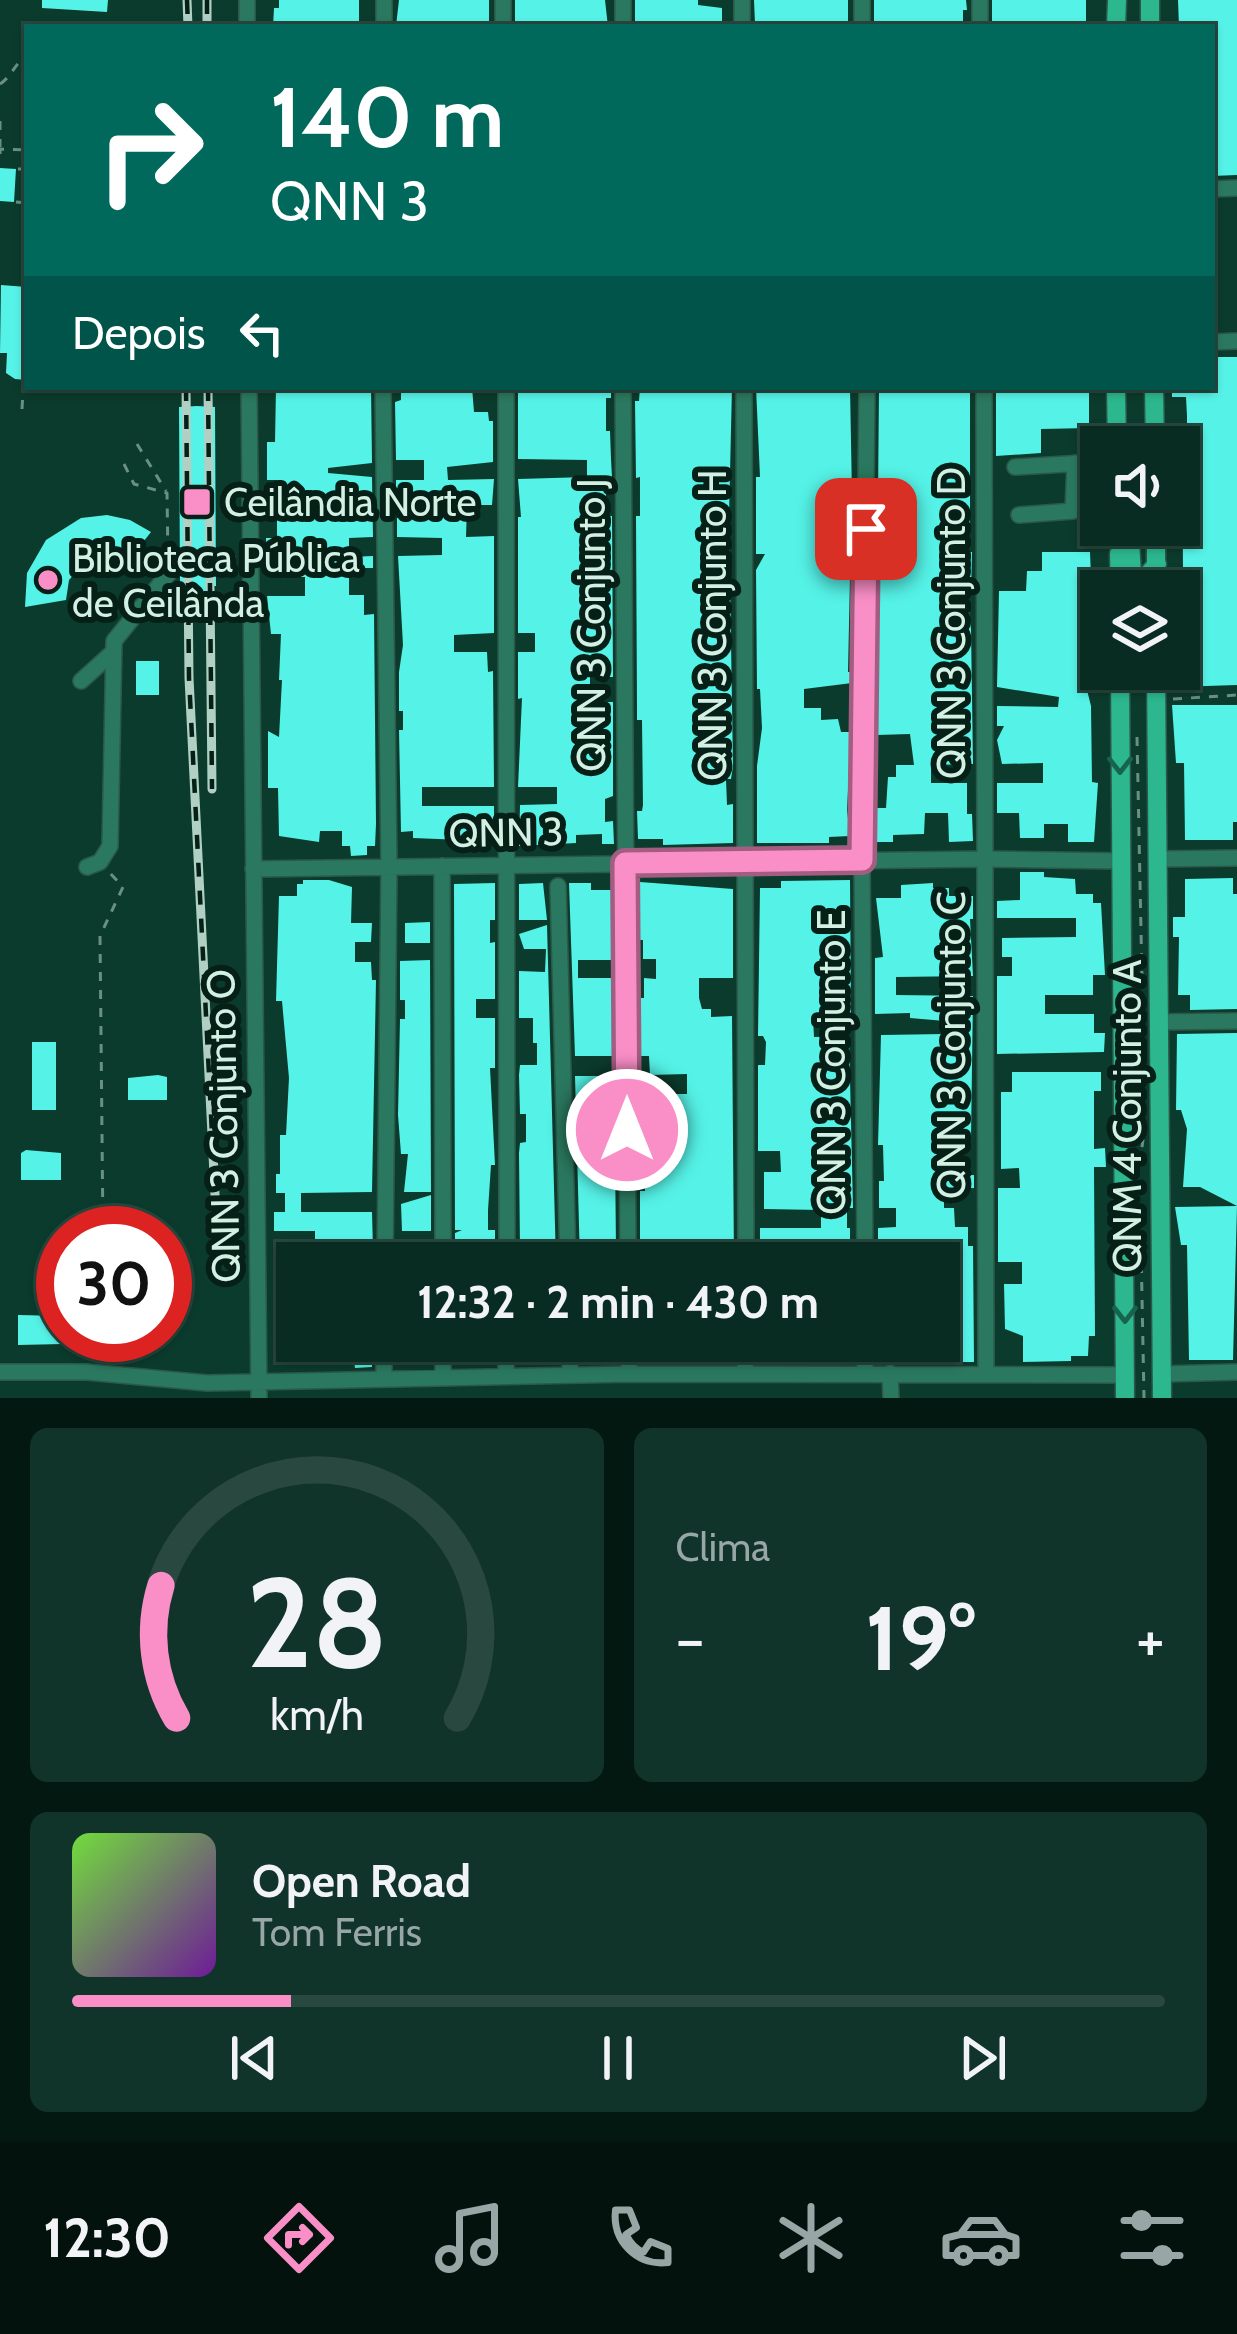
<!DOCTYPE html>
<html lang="pt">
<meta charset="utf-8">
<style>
:root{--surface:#082c21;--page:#11342a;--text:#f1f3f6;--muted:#98a7a5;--line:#29483f;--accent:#fa8fc7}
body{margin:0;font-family:Cabin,sans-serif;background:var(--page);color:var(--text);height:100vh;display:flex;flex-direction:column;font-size:45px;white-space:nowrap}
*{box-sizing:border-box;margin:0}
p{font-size:39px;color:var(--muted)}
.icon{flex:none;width:66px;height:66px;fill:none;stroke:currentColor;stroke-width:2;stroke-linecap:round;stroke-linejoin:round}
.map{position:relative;height:1398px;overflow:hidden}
.details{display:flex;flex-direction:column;gap:30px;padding:30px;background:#041812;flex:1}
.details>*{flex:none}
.banner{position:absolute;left:24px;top:24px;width:1191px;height:366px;border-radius:0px;box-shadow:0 3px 9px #0004,0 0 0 3px var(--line);background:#00695c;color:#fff;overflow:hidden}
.tools{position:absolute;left:1080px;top:426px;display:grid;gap:24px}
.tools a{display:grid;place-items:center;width:120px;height:120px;border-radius:0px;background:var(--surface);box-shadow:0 3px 9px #0004,0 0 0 3px var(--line);font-size:60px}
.speed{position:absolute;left:36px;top:1206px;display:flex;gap:24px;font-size:60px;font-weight:700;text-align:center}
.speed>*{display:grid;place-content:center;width:156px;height:156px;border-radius:50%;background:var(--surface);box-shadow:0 3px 9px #0004,0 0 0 3px var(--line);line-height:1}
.speed .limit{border:18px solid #d22;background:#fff;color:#111}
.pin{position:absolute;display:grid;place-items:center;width:102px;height:102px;color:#fff;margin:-51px;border-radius:24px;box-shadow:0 6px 18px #0006}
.me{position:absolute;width:132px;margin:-66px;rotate:0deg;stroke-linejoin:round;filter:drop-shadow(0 0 9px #0008)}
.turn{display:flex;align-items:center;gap:42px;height:252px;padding:0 48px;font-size:54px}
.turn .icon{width:156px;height:156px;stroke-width:2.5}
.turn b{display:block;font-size:84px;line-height:102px}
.then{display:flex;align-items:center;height:114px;padding:0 48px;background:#0003;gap:24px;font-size:45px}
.big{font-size:90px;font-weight:700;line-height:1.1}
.details .tile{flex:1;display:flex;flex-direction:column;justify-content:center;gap:18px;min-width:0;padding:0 42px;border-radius:18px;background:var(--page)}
.details .dial{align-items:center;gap:0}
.dial svg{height:312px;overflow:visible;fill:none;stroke:var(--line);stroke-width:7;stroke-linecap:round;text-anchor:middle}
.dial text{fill:var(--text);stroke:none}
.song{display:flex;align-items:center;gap:36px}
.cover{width:144px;height:144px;border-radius:18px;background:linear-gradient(135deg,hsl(100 70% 55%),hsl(280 70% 35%))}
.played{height:12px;border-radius:6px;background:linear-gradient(90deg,var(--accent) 20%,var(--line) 20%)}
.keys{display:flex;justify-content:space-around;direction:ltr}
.heat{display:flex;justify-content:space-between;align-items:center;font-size:66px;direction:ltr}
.details .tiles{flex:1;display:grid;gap:30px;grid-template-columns:1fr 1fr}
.tile:last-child{grid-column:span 2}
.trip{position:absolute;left:276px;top:1242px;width:684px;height:120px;border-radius:0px;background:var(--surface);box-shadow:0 3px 9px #0004,0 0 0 3px var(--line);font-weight:700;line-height:120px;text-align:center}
.dock{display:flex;height:192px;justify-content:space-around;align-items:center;background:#03120d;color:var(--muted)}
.dock .icon{width:84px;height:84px}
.dock .active{color:var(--accent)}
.dock b{font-size:54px;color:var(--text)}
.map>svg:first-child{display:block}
.building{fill:#55f2e7}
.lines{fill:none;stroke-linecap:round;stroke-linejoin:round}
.minor-casing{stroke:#2b5849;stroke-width:18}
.major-casing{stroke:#2b5849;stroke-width:21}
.path{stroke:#699082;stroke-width:3;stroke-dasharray:9 9;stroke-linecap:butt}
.minor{stroke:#2a785f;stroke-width:15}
.major{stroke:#2cb78f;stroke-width:18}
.rail-casing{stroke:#afd0c3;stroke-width:9}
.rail{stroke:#061f17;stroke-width:4.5;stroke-dasharray:14;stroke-linecap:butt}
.oneway{stroke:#17634d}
.route-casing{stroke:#a25d81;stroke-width:30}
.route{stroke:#fa8fc7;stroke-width:21}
.poi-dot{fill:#fa8fc7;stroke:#061f17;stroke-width:4.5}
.labels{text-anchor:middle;stroke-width:12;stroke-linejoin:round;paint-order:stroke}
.poi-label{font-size:39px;fill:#d3f0e4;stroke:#061f17;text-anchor:start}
.street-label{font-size:39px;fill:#d3f0e4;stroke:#061f17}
</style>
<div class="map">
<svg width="1237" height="1398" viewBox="0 0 1237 1398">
<rect width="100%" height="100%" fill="#0b3b2c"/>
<!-- building -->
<path class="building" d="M42,0H108L107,12L42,8Z
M279,0H359V27H273L274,8H279Z
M399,0H489V26H396Z
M515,0H605L608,27H515Z
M635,0H698V5L722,8V27H640L635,25Z
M754,0H848V27H762V24H755Z
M874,0H966L967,10H963V23H948L949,27H888V23H874Z
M992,0H1086V27H992Z
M1178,0H1237V175L1212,176V27H1179Z
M0,168L16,169L14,202L0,201Z
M1,285L27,287V380L15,379L6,373L7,353H0Z
M1212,357H1237V685L1176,687L1183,590L1186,589V570H1183L1182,429H1187V416L1186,397H1172V387H1212Z
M276,387H371L372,463L328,468V473L372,477L373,537L349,538V557L373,556V568H349V595H364V615L374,614L376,824L375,846H367V855L351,856L350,846H342V831H320L319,842L279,836L278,788H268V731L279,737L282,680H279L281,634H271L267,596H305V577H277V558H267L266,538H277V480H267V442H275Z
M401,387H421V393L444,391L443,387H472L474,412H488L489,421H493V462L447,467L448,480L494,479L492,505H467L466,537L494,536V633L454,635V652H487L488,672L493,671L494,787H422V806H494V834L463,833V840L413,838V831L401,832L399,730H403V711H399V672L403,645L398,556L442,555V538L397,537V518H426V499L396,498V480H424V460H396L395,402L401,400Z
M518,387H611V398H606V431H610L611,459L612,478L606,486V516H612L613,677H590V702H613V796L605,799V822L613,821L614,844H602V834L576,835V843L519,846L520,805L557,804V787H518L522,698L518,699V652H535V633H518V517H521L518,479L587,477V460L518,459Z
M640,387H732L729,516L733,766L731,779H726L727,805L733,804V843L663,845V839H638L637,811H642L643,805L642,720H637V709L636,516H640V477L636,478L635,401H639Z
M756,387H850L852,496L845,495V527H851L848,672H852V683L804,689V708H821V720L838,719L841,732H851L847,810L850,836L829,837V843H757V766L762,728L760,689H757L756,570L765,554H756V477H760Z
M879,387H970V532L965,533V552H972L971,592H960V612H969L971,629L973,764L931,765V783H967V814H972L973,841L949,842L948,813H925L924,834L893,835V842H876V808H886L888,777H896V765H914L910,734L877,735L876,727Z
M996,387H1089V428L1041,429V453L996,456Z
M197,406L215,407L216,586H206V605L197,607L191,604V586H180L179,407Z
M107,515L130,520L151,532L125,565L104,558L86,561L69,580L66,600L25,607L27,573L46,540L81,518Z
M1042,552H1090L1093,629L1100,628V648H1092L1091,686H1086L1091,706L1092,782L1098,783L1094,842H1068V824H1044V838H1020L1019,813H997V783H1043V763L1002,764L997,740L1004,726H997V706L1058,707L1059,697L997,687L999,591H1026L1027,571H1042Z
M136,661H159V695H136Z
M1172,705H1237V822H1233V840H1185L1184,763H1176Z
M1020,872H1044V877L1075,879L1076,894H1093V903H1101L1105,975H1093V995H1045V1014H1094V1033H1105L1104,1052L997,1054V976H1012V957H1002V938L1076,937V918H997V901L1020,900Z
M1233,878V894H1237V1009L1190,1010V995H1178L1179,937H1173V917H1185V879Z
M303,880H329L352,887L351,923H372L371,942H355V962H371L372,980H376L372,1192L301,1193V1212H372L373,1250L366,1263H297V1341H313L312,1356L282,1352V1343H276V1328L278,1309H282L284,1262H291V1251H315V1231H274V1212H285V1193H276V1174H280V1135H286L289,1078L282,1001H276L279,896H297V884H303Z
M850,880L851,1016L813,1018L814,1037L849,1036L853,1208H847V1228H850V1254H847V1263H760V1228H821V1210L764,1209V1172H781L780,1151H758V1065H765L766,1042L763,1036H758L760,888H781V881Z
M640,882L733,889V978H699V998L702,1009H711V1017L732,1016L734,1263H640V1191H645V1173L639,1094H687V1074L650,1075L649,1056H639L638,998H644V978L656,979V959H643V940H638Z
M495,883V920H490V943L495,942V999H476V1018H495V1068H490L495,1165H491L488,1210V1230H495V1249L492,1263H455V1233L462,1230H455L454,884Z
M543,883L547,920H519V884Z
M569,883H591V890H614V960H578V978H614L615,1056H575Z
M933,883V888H949V896H973V919H970L973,976L896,977V995L973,996L971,1139H959L958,1155H951L952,1176L974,1175V1188H944V1208H954L955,1227H968V1246H973L974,1362H881L880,1341H939V1263H878V1228L896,1227V1208H879V1181H884L883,1145H878L881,1035L944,1034L945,1021L910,1018V1013L875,1014V958L883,957L876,898H901V885Z
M430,922V943H405V923Z
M547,925L556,1263H527L526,1249H520L519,1153L520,1143L526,1142V1114H520L519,1075L520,1065H537V1043H533V1018H519V971L545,972L546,949H524L519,934Z
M430,960L431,1192H404L408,1154H401L398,1115L400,1019H405V1000H400V961Z
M1237,1033V1206L1200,1187H1183L1187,1129L1181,1110H1176L1177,1034Z
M32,1042H56V1110H32Z
M1012,1072H1101V1091H1094V1149L1105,1148L1106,1167H1094L1095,1336H1089L1088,1356H1071V1361L1023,1362V1336L1005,1329L1004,1284H1022V1262H998V1188H1020L1019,1168L1001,1169V1092H1012Z
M158,1075L167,1077V1100H128V1078Z
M575,1076H603V1094H612V1133L590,1134L591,1153H615L616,1249H587L588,1263H580Z
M26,1150L61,1153V1180H21V1153Z
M431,1195V1231H402L401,1204Z
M1237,1206L1233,1360H1189L1187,1245H1181L1175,1207Z
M431,1240V1263H407V1248Z
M18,1315L63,1316V1344L18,1345Z
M337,1341H372V1367L355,1368L354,1361H337Z
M455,1341H493L494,1355H477V1365H455Z
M521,1341H558V1363L533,1361V1351H521Z
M582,1341H617V1354L594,1355V1363H582Z
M644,1341L731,1344L732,1362H641Z
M809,1341H853V1362L808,1357Z"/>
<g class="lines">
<!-- minor casing -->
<g class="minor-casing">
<path id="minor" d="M247,0V27
M384,0V27
M503,0V27
M623,0V27
M742,0V27
M862,0V27
M980,0V27
M1212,189L1237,188
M1212,342L1237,341
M249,387L259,1398
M383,387L389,866L385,1263
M506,387L507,1263
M623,387L628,1263
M744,387L746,1263
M984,387L986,1374
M1015,467L1101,462
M1019,515L1073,511L1075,463
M81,681L112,653
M1158,859L1237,858
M442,866L443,1263
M87,867L100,862L110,846L114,641L169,573
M253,869L983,859L1120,861
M558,886L568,1263
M1160,1022L1237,1021
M865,1263L862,860L867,387
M443,1341V1377
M570,1341V1375
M629,1341V1374
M865,1341V1373
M0,1372H87L207,1383L629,1374L1125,1375
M890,1373L891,1398
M745,1374L746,1341
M1162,1374L1237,1372
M506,1376V1341
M384,1377V1341"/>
</g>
<!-- major casing -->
<g class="major-casing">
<path id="major" d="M1150,0V27
M1116,27L1117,0
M1116,387L1117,447
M1154,387L1155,447
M1129,525L1132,575L1145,578L1157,564
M1156,525V591
M1119,554L1120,591
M1120,669L1125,1398
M1156,669L1162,1398"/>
</g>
<!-- path -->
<path class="path" d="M33,27V22
M0,84C13,75 15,63 27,55
M0,121V147
M0,154V149L27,150
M18,169H27
M16,202L27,203
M22,409L23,392
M137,444L166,491
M124,464L134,484L167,493L168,560
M216,557H236
M1173,699L1237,695
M1137,737L1142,979
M1140,1165L1143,1139
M103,1233L100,936L123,887L110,873
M1141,1246L1144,1398
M106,1335L107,1361"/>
<!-- minor -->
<use href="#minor" class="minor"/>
<!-- major -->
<use href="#major" class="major"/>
<!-- rail casing -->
<g class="rail-casing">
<path id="rail" d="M187,0L188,27
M207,0V27
M186,387L189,678L216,1214
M208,387L212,789"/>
</g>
<!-- rail -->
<use href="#rail" class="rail"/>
</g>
<!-- one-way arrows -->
<defs><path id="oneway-chevron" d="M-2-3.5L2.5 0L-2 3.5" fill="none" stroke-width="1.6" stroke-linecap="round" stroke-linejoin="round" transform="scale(3)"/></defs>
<g class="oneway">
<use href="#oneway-chevron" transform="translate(1120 765) rotate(90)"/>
<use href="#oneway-chevron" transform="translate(1125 1314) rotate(90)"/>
</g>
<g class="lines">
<!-- route casing -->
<g class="route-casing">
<path id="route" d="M627,1130L625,863L862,860L866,529"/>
</g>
<!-- route -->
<use href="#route" class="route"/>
</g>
<!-- markers -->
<g class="poi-dot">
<rect x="182" y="487" width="30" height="30" rx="6"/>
<circle cx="48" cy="580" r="12"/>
</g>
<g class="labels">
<!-- poi labels -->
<g class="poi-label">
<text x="224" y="516">Ceilândia Norte</text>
<text x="72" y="572">Biblioteca Pública<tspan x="72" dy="45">de Ceilânda</tspan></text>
</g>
<!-- street labels -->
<g class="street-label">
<text transform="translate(951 623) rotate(-90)" y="14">QNN 3 Conjunto D</text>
<text transform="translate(591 625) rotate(-90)" y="14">QNN 3 Conjunto J</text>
<text transform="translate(712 625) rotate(-90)" y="14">QNN 3 Conjunto H</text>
<text transform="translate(506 832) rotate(-1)" y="14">QNN 3</text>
<text transform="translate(951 1045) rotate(-90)" y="14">QNN 3 Conjunto C</text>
<text transform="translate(831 1062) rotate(-90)" y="14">QNN 3 Conjunto E</text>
<text transform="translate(1127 1116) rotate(-90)" y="14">QNM 4 Conjunto A</text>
<text transform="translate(223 1126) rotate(-91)" y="14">QNN 3 Conjunto O</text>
</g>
</g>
</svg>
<div class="tools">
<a><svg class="icon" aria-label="sound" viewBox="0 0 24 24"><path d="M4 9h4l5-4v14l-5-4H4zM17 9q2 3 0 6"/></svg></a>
<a><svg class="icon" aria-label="layers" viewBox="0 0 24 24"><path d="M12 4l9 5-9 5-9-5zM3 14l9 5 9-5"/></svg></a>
</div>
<div class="speed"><div class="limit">30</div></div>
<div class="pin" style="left:866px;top:529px;background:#d93025"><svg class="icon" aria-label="arrive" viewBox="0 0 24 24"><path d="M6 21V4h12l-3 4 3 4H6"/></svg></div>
<svg class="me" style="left:627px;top:1130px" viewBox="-20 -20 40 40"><circle r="17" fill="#fa8fc7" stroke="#fff" stroke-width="3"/><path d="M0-11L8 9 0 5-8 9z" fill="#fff"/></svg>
<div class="trip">12:32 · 2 min · 430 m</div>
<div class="banner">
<div class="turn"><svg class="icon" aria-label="right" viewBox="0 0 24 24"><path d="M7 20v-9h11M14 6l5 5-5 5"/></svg><div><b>140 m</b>QNN 3</div></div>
<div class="then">Depois<svg class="icon" aria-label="left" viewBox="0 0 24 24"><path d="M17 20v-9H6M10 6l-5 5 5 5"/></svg></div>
</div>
</div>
<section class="details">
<div class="tiles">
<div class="tile dial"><svg viewBox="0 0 100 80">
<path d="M14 69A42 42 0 1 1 86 69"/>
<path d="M14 69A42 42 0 0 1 10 35" stroke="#fa8fc7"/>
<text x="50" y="56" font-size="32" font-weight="700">28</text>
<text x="50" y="72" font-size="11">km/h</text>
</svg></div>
<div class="tile"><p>Clima</p>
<div class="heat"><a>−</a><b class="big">19°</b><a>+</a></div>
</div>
<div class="tile">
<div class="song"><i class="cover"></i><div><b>Open Road</b><p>Tom Ferris</p></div></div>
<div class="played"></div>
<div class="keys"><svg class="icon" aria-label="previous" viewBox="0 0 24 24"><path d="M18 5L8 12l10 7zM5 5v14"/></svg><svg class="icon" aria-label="pause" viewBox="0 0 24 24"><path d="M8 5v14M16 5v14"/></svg><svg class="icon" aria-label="next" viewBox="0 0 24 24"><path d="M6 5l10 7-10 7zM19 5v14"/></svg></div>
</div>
</div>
</section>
<nav class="dock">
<b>12:30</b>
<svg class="icon active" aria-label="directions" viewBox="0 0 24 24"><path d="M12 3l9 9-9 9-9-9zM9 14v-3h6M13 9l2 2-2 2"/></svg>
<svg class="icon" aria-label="music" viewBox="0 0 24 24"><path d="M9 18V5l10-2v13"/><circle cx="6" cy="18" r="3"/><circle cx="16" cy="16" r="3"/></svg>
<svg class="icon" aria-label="phone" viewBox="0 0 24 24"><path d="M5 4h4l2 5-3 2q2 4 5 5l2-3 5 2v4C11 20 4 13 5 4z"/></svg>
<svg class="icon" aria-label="climate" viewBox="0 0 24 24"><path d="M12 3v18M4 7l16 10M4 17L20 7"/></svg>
<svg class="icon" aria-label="car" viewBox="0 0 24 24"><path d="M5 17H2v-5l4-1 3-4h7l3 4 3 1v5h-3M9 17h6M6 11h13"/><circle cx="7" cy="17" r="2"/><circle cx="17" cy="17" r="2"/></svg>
<svg class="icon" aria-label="filters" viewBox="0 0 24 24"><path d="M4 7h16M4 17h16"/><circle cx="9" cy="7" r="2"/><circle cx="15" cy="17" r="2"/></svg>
</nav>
